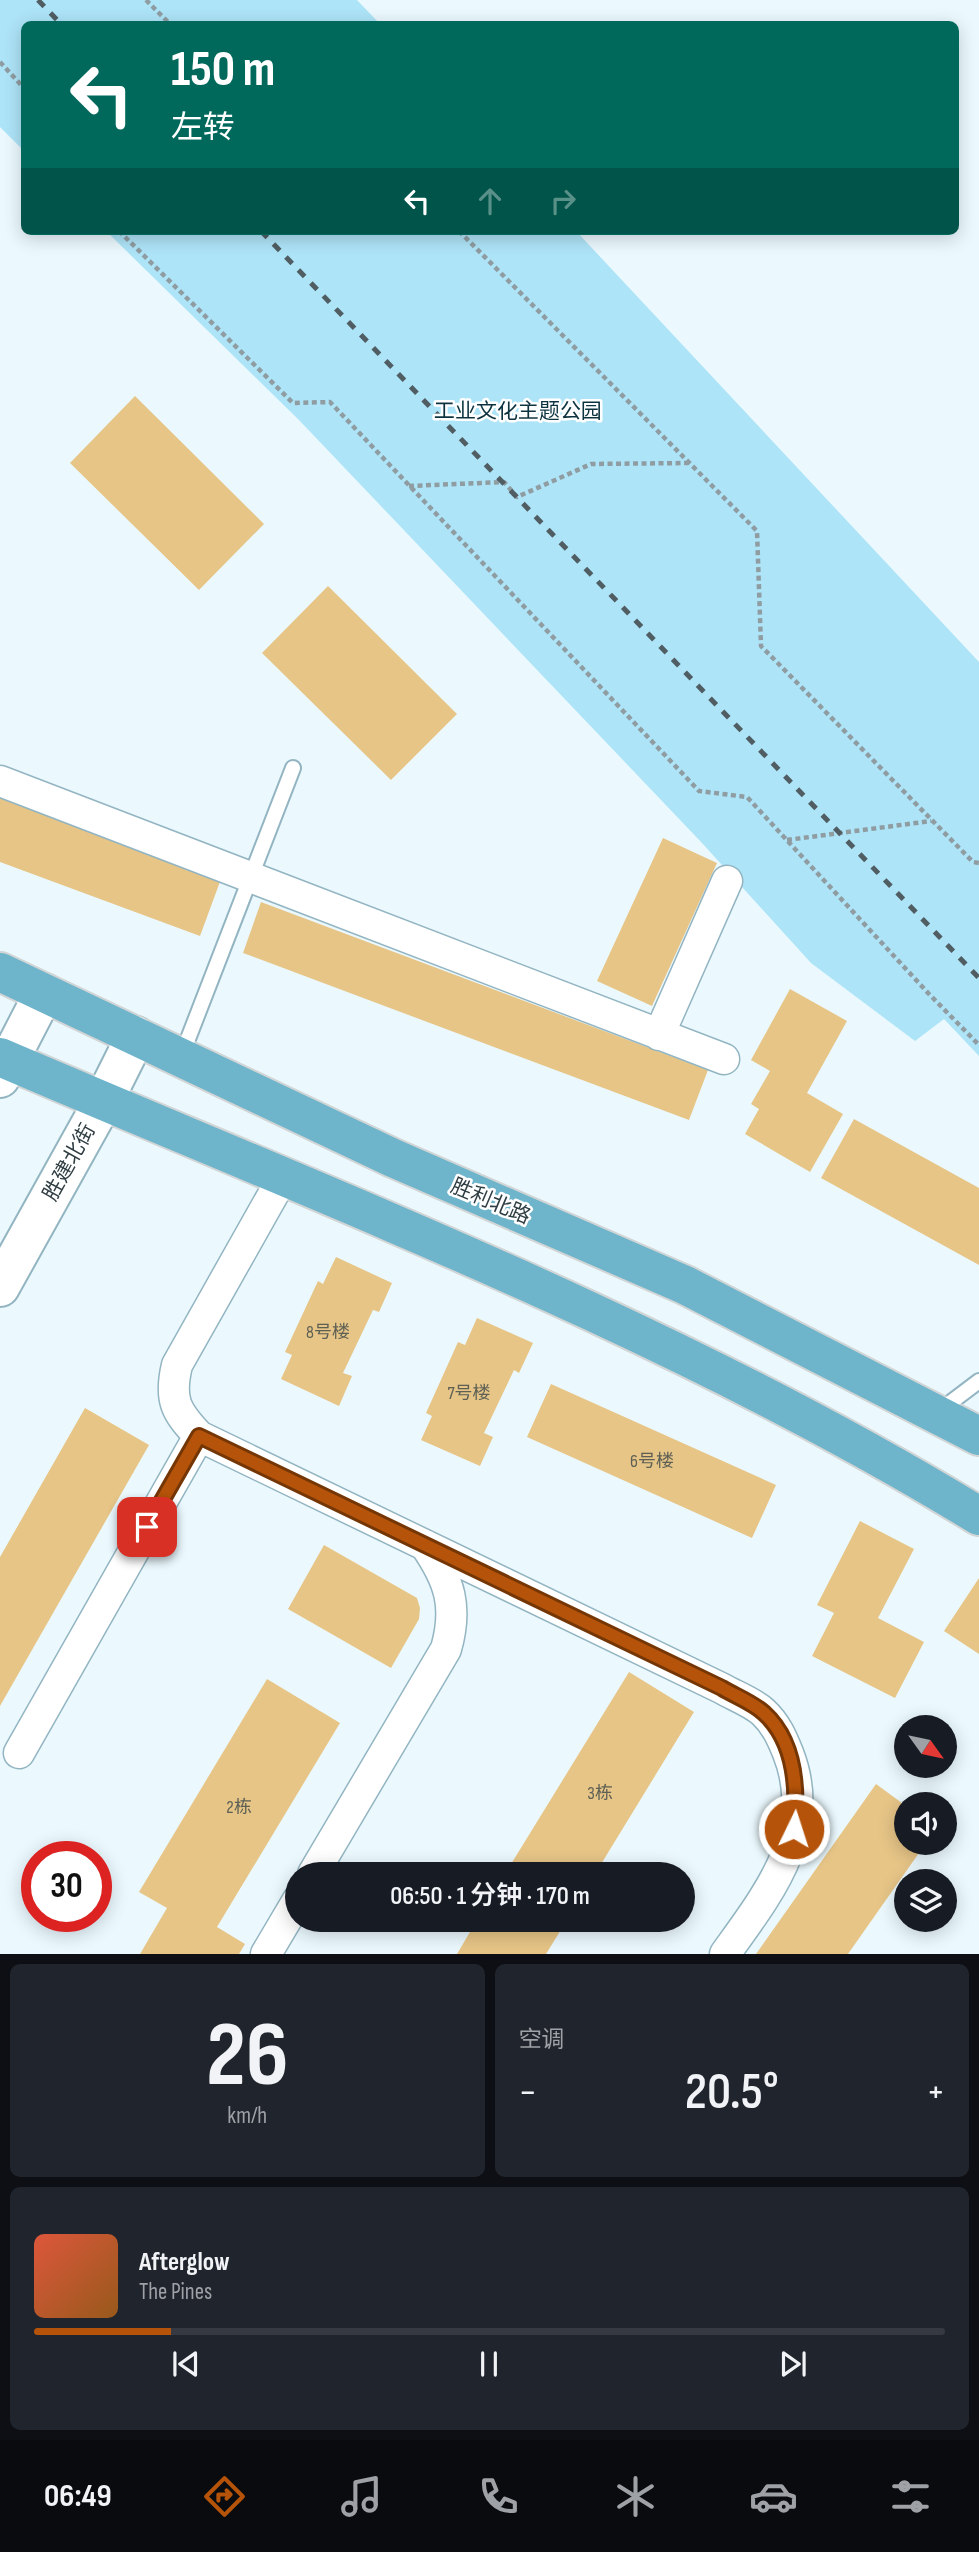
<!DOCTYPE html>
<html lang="zh">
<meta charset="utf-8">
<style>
:root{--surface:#171b24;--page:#20242c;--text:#f1f3f6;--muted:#9ea1a6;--line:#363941;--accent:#b45309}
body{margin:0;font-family:"Sofia Sans Condensed","Noto Sans SC",sans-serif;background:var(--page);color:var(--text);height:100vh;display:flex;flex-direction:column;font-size:26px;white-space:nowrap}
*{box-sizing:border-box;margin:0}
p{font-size:23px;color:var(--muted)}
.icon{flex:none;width:38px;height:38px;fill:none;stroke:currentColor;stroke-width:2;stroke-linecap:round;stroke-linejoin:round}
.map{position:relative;height:1954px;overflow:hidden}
.sheet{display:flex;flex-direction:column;gap:10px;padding:10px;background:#0d0f14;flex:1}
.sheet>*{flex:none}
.guide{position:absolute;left:21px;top:21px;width:938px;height:214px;border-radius:10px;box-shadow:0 4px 18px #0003;background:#00695c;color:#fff;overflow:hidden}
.needle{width:46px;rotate:123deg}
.controls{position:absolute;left:894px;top:1715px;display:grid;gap:14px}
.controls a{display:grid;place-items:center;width:63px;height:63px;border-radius:50%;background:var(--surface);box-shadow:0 4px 18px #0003;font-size:35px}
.speed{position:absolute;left:21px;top:1841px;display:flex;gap:14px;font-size:35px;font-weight:700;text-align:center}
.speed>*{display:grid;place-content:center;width:91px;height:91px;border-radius:50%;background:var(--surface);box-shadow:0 4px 18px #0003;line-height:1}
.speed .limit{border:10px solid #d22;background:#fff;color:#111}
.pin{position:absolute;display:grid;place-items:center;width:60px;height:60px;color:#fff;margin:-30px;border-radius:14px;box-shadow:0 4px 10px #0006}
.me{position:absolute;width:77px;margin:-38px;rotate:4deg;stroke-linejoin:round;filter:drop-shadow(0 0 5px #0008)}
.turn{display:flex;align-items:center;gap:24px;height:147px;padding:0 35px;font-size:32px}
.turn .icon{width:91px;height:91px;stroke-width:2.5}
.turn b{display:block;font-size:49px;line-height:60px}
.lanes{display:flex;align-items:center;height:66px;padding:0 35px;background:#0003;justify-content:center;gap:35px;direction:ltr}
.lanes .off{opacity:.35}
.big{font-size:52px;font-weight:600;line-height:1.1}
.sheet .widget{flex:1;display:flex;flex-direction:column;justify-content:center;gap:10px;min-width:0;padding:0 24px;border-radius:10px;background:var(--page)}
.sheet .dial{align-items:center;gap:0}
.dial b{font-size:91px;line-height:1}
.song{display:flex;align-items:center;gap:21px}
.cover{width:84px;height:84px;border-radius:10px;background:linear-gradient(135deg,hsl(10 70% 55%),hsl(30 70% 35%))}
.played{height:7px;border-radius:4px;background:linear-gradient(90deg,var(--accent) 15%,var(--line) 15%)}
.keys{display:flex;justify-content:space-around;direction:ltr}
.heat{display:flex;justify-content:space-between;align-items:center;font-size:38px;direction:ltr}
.sheet .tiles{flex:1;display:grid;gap:10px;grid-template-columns:1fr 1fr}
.widget:last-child{grid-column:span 2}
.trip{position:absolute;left:285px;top:1862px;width:410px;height:70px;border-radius:35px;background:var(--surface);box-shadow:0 4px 18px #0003;font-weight:600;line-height:70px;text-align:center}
.tabs{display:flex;height:112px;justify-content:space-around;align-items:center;background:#090b0e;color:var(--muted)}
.tabs .icon{width:49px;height:49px}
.tabs .selected{color:var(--accent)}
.tabs b{font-size:32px;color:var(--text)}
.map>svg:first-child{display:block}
.green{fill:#aee4f8}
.building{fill:#e7c587}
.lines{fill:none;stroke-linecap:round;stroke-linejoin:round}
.service-casing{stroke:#93b5c2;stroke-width:18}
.minor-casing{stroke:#93b5c2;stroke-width:33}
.secondary-casing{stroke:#93b5c2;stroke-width:42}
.trunk-casing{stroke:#d1d5d6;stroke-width:42}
.path{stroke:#8f9da2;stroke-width:4.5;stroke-dasharray:5 3.5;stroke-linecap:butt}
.service{stroke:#fff;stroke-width:14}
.minor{stroke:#fff;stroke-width:30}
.secondary{stroke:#fff;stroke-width:38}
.trunk{stroke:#6eb4cb;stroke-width:38}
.rail{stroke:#505e63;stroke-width:5;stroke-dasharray:9 9;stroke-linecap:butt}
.route-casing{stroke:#753606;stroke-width:18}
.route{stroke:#b45309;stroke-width:12}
.labels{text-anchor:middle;stroke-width:5;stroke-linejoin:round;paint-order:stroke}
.number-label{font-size:18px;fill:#5e6054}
.park-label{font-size:21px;fill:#0c333f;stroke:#fff}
.street-label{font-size:21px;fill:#303e43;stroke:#fff}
</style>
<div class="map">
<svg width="979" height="1954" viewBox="0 0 979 1954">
<rect width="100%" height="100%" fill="#ebf9fe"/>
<!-- green -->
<path class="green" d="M0,0H357L380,24H24V151L0,127Z
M106,231H576L979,662V1056L944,1019L915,1041L811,963L702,843L298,419Z"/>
<!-- building -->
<path class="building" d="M135,396L264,524L199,590L70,463Z
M328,586L457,714L391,780L262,653Z
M0,797L221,879L200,936L0,862Z
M663,838L717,863L652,1006L597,981Z
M261,902L708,1070L689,1120L243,953Z
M790,989L847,1021L807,1093L843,1114L810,1172L745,1134L759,1109L751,1104L770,1071L751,1060Z
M854,1119L979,1188V1265L821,1178Z
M336,1257L392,1283L379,1312L373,1310L343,1373L352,1376L339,1406L281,1379L292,1355L285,1352L318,1281L323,1284Z
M477,1318L533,1343L519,1373L514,1370L484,1433L493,1437L480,1466L421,1440L432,1416L426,1413L458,1342L465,1345Z
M551,1384L776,1485L752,1538L527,1437Z
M85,1408L149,1445L0,1706V1557Z
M860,1521L914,1549L878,1618L924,1642L895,1698L812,1656L834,1613L817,1605Z
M324,1545L417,1598L420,1608L419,1619L391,1668L288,1609Z
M979,1578V1654L944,1631Z
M629,1672L694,1712L595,1874H505Z
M267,1679L340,1723L217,1927L245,1944L239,1954H140L167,1908L139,1892Z
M876,1784L906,1806V1843H926L848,1954H756Z
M477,1920H567L546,1954H457Z"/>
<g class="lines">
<!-- service casing -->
<g class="service-casing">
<path id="service" d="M181,1057L293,768
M938,1412L979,1381"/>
</g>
<!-- minor casing -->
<g class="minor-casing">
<path id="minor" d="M0,781L724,1059
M659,1035L727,881
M283,1177L177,1365C169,1399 175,1411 199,1436L721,1688C735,1696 752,1702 763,1712C776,1724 782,1738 788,1753C819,1831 768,1894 725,1954
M19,1753L199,1436
M313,1874L446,1649C458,1607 450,1581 425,1545
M266,1954L298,1900"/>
</g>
<!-- secondary casing -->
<g class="secondary-casing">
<path id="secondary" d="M0,1078L44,993
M0,1287L104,1100L136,1036"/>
</g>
<!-- trunk casing -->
<g class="trunk-casing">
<path id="trunk" d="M0,972L393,1158L685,1285L979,1436
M0,1057C331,1199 671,1328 979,1516"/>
</g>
<!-- path -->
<path class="path" d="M146,0L170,24
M0,62L24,88
M119,231L293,403L330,402L699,791L747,797L929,994L979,1045
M459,231L757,531L761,646L973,862L979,863
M409,486L504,482L517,497L591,464L688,463
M787,840L931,821"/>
<!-- service -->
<use href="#service" class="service"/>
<!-- minor -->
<use href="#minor" class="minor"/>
<!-- secondary -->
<use href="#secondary" class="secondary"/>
<!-- trunk -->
<use href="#trunk" class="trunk"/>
<!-- rail -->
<path class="rail" d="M38,0L61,24
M261,231L979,978"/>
</g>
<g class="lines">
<!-- route casing -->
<g class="route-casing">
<path id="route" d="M147,1527L199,1436L722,1688C735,1696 752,1702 764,1713C796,1742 798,1789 794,1829"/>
</g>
<!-- route -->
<use href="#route" class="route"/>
</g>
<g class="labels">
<!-- number labels -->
<g class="number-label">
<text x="328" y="1338">8号楼</text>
<text x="469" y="1399">7号楼</text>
<text x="652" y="1467">6号楼</text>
<text x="600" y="1799">3栋</text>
<text x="239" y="1813">2栋</text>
</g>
<!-- park labels -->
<g class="park-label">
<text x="518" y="418">工业文化主题公园</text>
</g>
<!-- street labels -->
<g class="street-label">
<text transform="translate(69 1162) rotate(-61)" y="7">胜建北街</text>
<text transform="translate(491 1201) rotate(23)" y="7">胜利北路</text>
</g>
</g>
</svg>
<div class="controls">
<a><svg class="needle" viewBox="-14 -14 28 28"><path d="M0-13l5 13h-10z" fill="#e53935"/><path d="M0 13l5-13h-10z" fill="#9ea1a6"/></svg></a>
<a><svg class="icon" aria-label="sound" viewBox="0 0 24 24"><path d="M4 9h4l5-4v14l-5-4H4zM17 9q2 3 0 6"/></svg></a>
<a><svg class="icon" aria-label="layers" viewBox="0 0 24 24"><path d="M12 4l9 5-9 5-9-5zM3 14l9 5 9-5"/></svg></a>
</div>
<div class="speed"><div class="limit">30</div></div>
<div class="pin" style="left:147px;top:1527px;background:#d93025"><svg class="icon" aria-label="arrive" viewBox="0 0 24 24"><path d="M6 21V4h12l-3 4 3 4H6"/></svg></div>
<svg class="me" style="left:794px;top:1829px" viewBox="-20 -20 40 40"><circle r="17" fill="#b45309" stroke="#fff" stroke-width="3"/><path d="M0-11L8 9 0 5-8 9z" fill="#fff"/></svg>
<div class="trip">06:50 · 1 分钟 · 170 m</div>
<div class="guide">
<div class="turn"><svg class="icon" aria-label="left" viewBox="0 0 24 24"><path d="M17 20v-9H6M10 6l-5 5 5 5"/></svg><div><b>150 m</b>左转</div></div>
<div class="lanes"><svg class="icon" aria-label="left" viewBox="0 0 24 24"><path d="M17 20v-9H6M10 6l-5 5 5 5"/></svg><svg class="icon off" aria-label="ahead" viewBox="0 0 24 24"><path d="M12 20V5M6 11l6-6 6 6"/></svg><svg class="icon off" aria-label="right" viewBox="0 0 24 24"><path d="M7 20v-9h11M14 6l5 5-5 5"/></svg></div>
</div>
</div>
<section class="sheet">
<div class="tiles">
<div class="widget dial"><b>26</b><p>km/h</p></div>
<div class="widget"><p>空调</p>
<div class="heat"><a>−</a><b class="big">20.5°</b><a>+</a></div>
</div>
<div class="widget">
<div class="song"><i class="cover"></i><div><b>Afterglow</b><p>The Pines</p></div></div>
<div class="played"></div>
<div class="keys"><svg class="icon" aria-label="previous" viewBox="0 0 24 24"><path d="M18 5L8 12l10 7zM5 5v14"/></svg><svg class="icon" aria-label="pause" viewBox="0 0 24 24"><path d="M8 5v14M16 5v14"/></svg><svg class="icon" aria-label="next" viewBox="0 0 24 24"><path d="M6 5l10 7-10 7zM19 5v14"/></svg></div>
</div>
</div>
</section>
<nav class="tabs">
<b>06:49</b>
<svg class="icon selected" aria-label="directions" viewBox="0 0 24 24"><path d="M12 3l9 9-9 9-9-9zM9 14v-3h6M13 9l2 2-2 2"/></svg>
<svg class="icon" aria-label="music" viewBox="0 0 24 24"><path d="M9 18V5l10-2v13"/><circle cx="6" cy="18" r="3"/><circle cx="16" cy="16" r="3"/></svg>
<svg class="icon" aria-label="phone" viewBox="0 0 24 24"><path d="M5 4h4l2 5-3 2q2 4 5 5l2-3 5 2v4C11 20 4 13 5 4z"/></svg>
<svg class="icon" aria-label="climate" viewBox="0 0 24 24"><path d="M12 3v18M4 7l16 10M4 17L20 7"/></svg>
<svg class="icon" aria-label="car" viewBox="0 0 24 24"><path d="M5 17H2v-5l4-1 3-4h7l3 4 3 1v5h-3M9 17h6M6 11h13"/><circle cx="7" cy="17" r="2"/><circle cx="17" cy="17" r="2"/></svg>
<svg class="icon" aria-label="filters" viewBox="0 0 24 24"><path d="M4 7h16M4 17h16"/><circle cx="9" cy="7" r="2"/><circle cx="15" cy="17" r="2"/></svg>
</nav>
